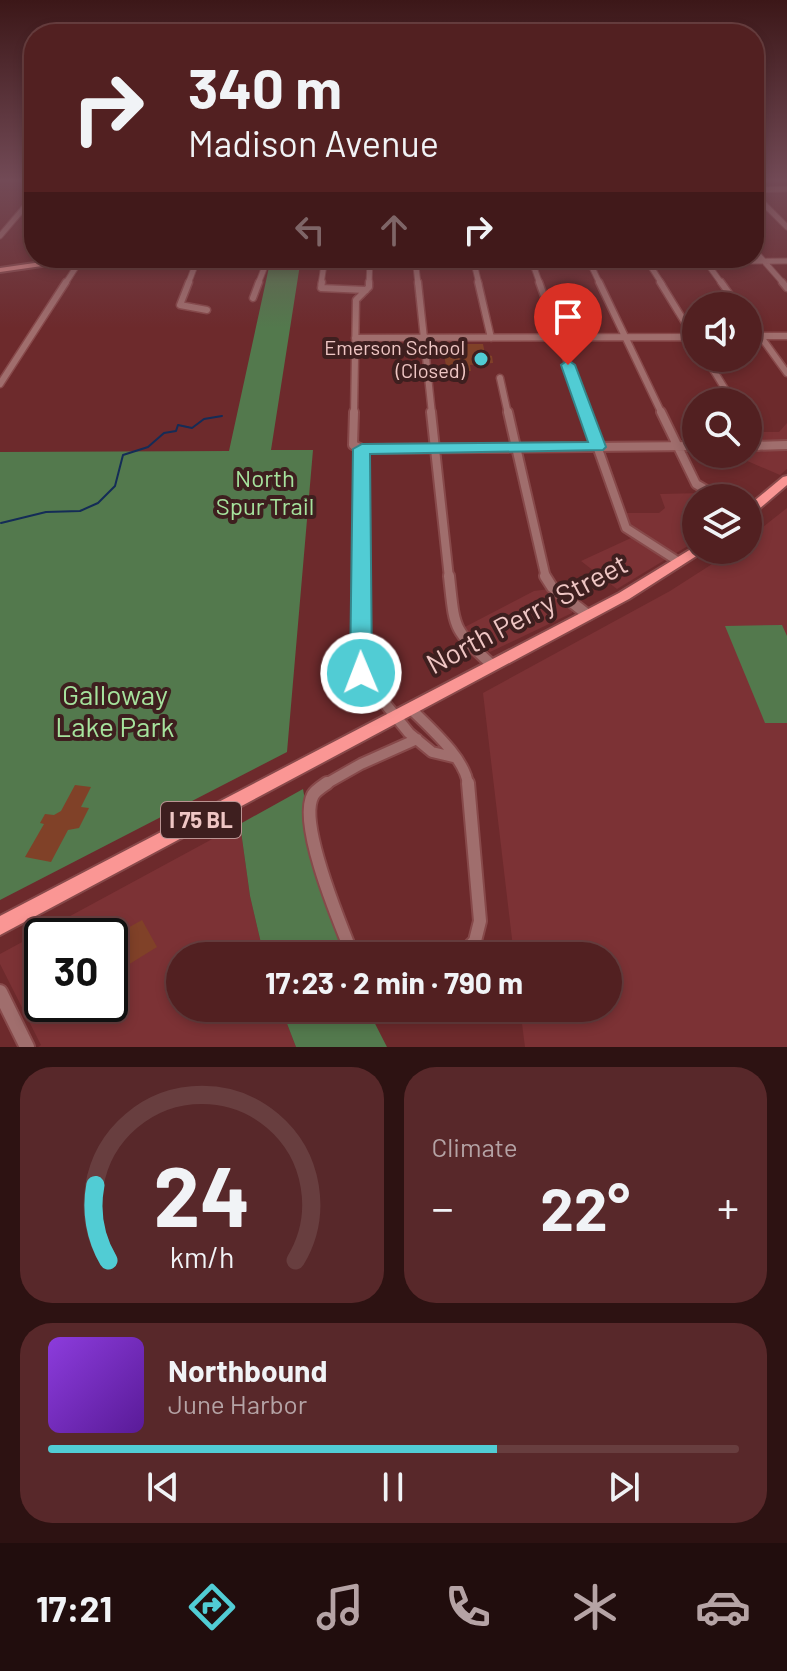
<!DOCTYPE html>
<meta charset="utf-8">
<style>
:root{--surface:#522021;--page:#58282a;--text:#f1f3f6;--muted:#b5a3a5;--line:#683e3f;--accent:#51ccd4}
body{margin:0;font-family:Barlow,sans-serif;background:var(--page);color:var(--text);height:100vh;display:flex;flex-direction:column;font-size:30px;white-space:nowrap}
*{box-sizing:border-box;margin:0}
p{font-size:26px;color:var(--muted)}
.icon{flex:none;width:44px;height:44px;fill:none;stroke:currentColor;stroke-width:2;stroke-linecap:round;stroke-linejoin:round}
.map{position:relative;height:1047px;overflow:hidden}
.panel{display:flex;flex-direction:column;gap:20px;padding:20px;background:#2d1212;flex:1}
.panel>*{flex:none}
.guide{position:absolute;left:24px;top:24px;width:740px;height:244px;border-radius:32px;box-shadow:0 4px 12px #0003,0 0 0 2px var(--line);background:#522021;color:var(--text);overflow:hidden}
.buttons{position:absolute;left:682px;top:292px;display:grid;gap:16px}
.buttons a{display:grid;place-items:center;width:80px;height:80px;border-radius:50%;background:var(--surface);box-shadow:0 4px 12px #0003,0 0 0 2px var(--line);font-size:40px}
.speed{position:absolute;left:24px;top:918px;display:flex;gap:16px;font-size:40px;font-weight:700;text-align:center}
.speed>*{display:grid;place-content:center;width:104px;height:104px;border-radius:50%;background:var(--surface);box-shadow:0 4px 12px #0003,0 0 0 2px var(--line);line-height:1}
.speed .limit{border:4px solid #111;border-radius:12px;background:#fff;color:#111}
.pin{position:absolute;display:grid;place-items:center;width:68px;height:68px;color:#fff;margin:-82px -34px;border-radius:50% 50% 50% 0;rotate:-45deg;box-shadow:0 0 8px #0007}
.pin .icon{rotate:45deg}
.me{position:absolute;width:88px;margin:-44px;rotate:359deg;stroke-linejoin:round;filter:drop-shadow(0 0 6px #0008)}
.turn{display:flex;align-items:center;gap:28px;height:168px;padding:0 32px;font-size:36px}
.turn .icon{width:104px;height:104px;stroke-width:2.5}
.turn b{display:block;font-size:56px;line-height:68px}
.lanes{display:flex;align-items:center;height:76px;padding:0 32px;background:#0003;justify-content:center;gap:40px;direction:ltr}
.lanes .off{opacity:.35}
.big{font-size:60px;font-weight:700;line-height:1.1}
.panel .widget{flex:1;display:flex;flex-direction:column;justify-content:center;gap:12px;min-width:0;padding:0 28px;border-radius:32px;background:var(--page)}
.panel .dial{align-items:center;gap:0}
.dial svg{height:208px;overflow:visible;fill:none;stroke:var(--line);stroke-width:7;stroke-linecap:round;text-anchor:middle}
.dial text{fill:var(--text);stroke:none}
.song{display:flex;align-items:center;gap:24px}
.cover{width:96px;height:96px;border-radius:12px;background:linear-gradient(135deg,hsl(270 70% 55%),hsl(270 70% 35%))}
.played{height:8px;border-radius:4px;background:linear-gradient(90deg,var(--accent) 65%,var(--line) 65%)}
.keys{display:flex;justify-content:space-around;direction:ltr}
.heat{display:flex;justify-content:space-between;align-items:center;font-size:44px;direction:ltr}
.panel .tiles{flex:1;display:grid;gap:20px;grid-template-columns:1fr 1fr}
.widget:last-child{grid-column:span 2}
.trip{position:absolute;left:166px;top:942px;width:456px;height:80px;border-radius:40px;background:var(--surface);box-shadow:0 4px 12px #0003,0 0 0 2px var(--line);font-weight:700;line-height:80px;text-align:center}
.menu{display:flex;height:128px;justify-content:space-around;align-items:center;background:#210d0d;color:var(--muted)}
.menu .icon{width:56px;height:56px}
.menu .on{color:var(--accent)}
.menu b{font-size:36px;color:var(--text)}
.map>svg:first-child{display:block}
.built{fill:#7c3235;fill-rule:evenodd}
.green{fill:#53794d}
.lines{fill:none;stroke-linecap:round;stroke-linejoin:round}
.stream{stroke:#142c57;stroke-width:2}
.building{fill:#804128}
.minor-far4-casing{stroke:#87494a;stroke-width:7}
.minor-far3-casing{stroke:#87494a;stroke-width:9}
.minor-far2-casing{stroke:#87494a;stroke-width:12}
.minor-far1-casing{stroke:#87494a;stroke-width:14}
.minor-casing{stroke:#87494a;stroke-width:16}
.tertiary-casing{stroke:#87494a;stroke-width:18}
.secondary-casing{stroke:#87494a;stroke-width:4}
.primary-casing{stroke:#87494a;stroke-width:4}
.minor-far4{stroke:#a06e6d;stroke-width:5}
.minor-far3{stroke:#a06e6d;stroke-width:6}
.minor-far2{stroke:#a06e6d;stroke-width:8}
.minor-far1{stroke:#a06e6d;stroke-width:10}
.minor{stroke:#a06e6d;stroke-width:12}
.tertiary{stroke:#a06e6d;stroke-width:14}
.secondary{fill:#d38583;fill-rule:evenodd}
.primary{fill:#fa9694;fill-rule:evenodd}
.route{fill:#51ccd4;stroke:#35858a;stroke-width:2}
.poi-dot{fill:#51ccd4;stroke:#3e1f1f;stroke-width:3}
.labels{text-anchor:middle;stroke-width:8;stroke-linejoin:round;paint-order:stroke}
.far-poi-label{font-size:20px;fill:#efc6c4;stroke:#3e1f1f;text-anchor:end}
.shield{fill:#3e1f1f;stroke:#ba9492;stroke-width:2}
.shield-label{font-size:22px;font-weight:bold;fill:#efc6c4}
.park-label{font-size:24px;fill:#a6e39d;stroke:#3e1f1f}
.near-street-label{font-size:28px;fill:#efc6c4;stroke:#3e1f1f}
.near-park-label{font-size:28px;fill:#a6e39d;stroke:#3e1f1f}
</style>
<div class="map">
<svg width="787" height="1047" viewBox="0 0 787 1047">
<rect width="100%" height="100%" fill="#6d2a2c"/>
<!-- built -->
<path class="built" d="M787,423V469L780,475L745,460L750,451L766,450L755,432H779Z
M704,493L714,498H696V541L617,589L581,561L631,538L623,513H659L665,508L660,494Z
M787,508V1047H525L520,1008H608V956H514L483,693L670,591L734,550H748V539Z
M549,589L572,608V613L490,652L461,629L534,591Z
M240,824L250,896L264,956H180V1008H281L296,1047H38L41,1045L0,964V954ZM42,936H110V1004H42Z"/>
<!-- green -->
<path class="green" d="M271,258H301L271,450H313L287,752L0,900V452L229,451Z
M782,625L787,636V723H765L725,626Z
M303,789L321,889L344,956H264L250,896L240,824Z
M281,1008H367L387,1047H296Z"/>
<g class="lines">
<!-- stream -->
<path class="stream" d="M1,523L46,512L80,511L98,503L115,486L123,455L148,447L164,433L176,431L178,425L192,428L204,419L222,416"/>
</g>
<!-- building -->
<path class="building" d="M442,344H483L485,354L492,356L493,363L470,365L471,371H460L461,376H451V371H447Z
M75,785L91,787L81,807L89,808L79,828L68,830L51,862L25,857L44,824L40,823L45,814L54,815L61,811Z
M142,920L157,947L110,976V938Z"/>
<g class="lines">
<!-- minor-far4 casing -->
<g class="minor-far4-casing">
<path id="minor-far4" d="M754,190L787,189
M754,203H763L787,227
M0,236L34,196
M754,250L784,284
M415,258L418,284
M473,259L479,284
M531,259L540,284
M588,259L600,284
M646,259L662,284
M704,259L722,284
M196,263H267
M415,263L787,261
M324,266H370
M65,284L82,258
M188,284L198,258
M258,284L267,261
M321,284L325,258
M369,284L370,258"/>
</g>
<!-- minor-far3 casing -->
<g class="minor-far3-casing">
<path id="minor-far3" d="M189,282L180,305L207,310
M322,282L321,288L366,290
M418,282L432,414
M478,282L491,338
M539,282L586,414
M599,282L662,414
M660,282L695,339
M721,282L738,306
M782,282L787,288
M253,298L259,282
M748,319L787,373
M748,336H787
M355,338L696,337
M706,358L733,402
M500,378L508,414
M0,384L66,282
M354,414L356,300L369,287V282"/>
</g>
<!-- minor-far2 casing -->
<g class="minor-far2-casing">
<path id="minor-far2" d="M354,412L353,445L362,449
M431,412L449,578
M508,412L546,578
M585,412L626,528L679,562
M661,412L696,484L720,498
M748,427L759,446
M748,446L787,445
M362,449V578
M362,449L696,446"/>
</g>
<!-- minor-far1 casing -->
<g class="minor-far1-casing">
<path id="minor-far1" d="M362,576V675L409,733L432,752L453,757
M449,576C455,630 452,628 492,665
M545,576L552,587L588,615
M411,709C430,728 466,759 468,785
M324,785L361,764L417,739"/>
</g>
<!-- minor casing -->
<g class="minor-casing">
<path id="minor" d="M327,783C323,786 316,790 313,795C297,823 341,926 353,956
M460,956L475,941L480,921L468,783"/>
</g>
<!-- tertiary casing -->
<g class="tertiary-casing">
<path id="tertiary" d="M0,992L27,1047"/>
</g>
<!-- secondary casing -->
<g class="secondary-casing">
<path id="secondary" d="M69,258H87L84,260L0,272V268Z"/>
</g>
<!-- primary casing -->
<g class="primary-casing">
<path id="primary" d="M787,476V485L752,515L748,516V506L783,477Z
M696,546V550H703L701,553L629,599L0,935V916L619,593Z"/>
</g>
<!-- minor-far4 -->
<use href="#minor-far4" class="minor-far4"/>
<!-- minor-far3 -->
<use href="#minor-far3" class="minor-far3"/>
<!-- minor-far2 -->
<use href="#minor-far2" class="minor-far2"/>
<!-- minor-far1 -->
<use href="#minor-far1" class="minor-far1"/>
<!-- minor -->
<use href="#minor" class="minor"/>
<!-- tertiary -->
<use href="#tertiary" class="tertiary"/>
<!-- secondary -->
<use href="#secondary" class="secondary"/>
<!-- primary -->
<use href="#primary" class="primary"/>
</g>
<!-- sky -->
<linearGradient id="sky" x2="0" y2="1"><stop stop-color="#3c1718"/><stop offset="0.55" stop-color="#724a56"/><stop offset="1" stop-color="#724a56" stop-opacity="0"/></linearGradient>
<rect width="787" height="328" fill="url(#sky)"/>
<!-- route -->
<path class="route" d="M568,360L575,365L606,447L603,450L370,454L372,673L369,679H353L350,673L353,449L362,444L588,442L561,365Z"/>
<!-- markers -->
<circle class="poi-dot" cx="481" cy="359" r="8"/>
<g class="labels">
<!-- far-poi labels -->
<g class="far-poi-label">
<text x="465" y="355">Emerson School<tspan x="465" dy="23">(Closed)</tspan></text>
</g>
<!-- shield labels -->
<rect class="shield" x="161" y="802" width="80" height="36" rx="6"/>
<g class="shield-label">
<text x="201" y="828">I 75 BL</text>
</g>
<!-- park labels -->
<g class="park-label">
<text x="265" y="487">North<tspan x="265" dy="28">Spur Trail</tspan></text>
</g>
<!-- near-street labels -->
<g class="near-street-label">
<text transform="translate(527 614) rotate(-28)" y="10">North Perry Street</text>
</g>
<!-- near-park labels -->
<g class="near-park-label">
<text x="115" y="705">Galloway<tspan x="115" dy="32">Lake Park</tspan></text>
</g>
</g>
</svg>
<div class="buttons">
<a><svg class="icon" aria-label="sound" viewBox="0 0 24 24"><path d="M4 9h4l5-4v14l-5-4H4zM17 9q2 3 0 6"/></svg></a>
<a><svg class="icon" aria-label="search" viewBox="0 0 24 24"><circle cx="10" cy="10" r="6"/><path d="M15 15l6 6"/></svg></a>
<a><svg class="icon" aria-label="layers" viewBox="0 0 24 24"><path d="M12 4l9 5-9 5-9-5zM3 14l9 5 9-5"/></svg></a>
</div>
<div class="speed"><div class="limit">30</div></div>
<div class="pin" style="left:568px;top:365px;background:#d93025"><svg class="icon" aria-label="arrive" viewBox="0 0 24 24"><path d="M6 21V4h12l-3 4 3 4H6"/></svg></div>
<svg class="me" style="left:361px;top:673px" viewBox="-20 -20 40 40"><circle r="17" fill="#51ccd4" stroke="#fff" stroke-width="3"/><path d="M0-11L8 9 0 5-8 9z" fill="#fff"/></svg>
<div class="trip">17:23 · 2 min · 790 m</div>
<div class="guide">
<div class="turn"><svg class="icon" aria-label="right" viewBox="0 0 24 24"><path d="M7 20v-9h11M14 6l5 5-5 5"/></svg><div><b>340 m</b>Madison Avenue</div></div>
<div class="lanes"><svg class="icon off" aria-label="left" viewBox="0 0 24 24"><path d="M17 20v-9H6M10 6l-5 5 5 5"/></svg><svg class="icon off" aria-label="ahead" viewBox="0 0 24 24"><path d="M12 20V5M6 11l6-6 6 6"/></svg><svg class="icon" aria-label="right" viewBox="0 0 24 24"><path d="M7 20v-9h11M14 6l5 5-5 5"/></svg></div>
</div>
</div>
<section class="panel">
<div class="tiles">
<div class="widget dial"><svg viewBox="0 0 100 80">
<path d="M14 69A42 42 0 1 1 86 69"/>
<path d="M14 69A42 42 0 0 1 9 40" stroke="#51ccd4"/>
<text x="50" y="56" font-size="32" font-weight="700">24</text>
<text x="50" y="72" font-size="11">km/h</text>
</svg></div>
<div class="widget"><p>Climate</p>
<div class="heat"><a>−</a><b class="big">22°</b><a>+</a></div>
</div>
<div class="widget">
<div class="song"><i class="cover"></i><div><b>Northbound</b><p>June Harbor</p></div></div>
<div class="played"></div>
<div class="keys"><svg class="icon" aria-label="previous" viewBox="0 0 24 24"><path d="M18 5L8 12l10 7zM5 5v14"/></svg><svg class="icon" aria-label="pause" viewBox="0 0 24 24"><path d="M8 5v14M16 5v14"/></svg><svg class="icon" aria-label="next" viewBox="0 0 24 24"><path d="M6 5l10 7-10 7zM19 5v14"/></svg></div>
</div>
</div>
</section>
<nav class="menu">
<b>17:21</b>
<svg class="icon on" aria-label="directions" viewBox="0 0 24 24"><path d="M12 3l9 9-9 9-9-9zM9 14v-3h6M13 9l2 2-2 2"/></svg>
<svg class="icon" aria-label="music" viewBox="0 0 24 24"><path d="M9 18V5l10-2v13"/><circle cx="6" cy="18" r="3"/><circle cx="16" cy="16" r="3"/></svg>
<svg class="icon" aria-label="phone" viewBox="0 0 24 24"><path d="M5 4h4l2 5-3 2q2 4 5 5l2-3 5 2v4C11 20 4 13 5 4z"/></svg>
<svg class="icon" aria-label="climate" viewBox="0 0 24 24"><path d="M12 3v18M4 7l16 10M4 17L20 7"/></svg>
<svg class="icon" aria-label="car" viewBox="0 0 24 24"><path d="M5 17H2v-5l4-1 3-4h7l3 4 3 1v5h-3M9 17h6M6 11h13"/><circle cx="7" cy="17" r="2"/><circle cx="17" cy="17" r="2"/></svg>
</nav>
